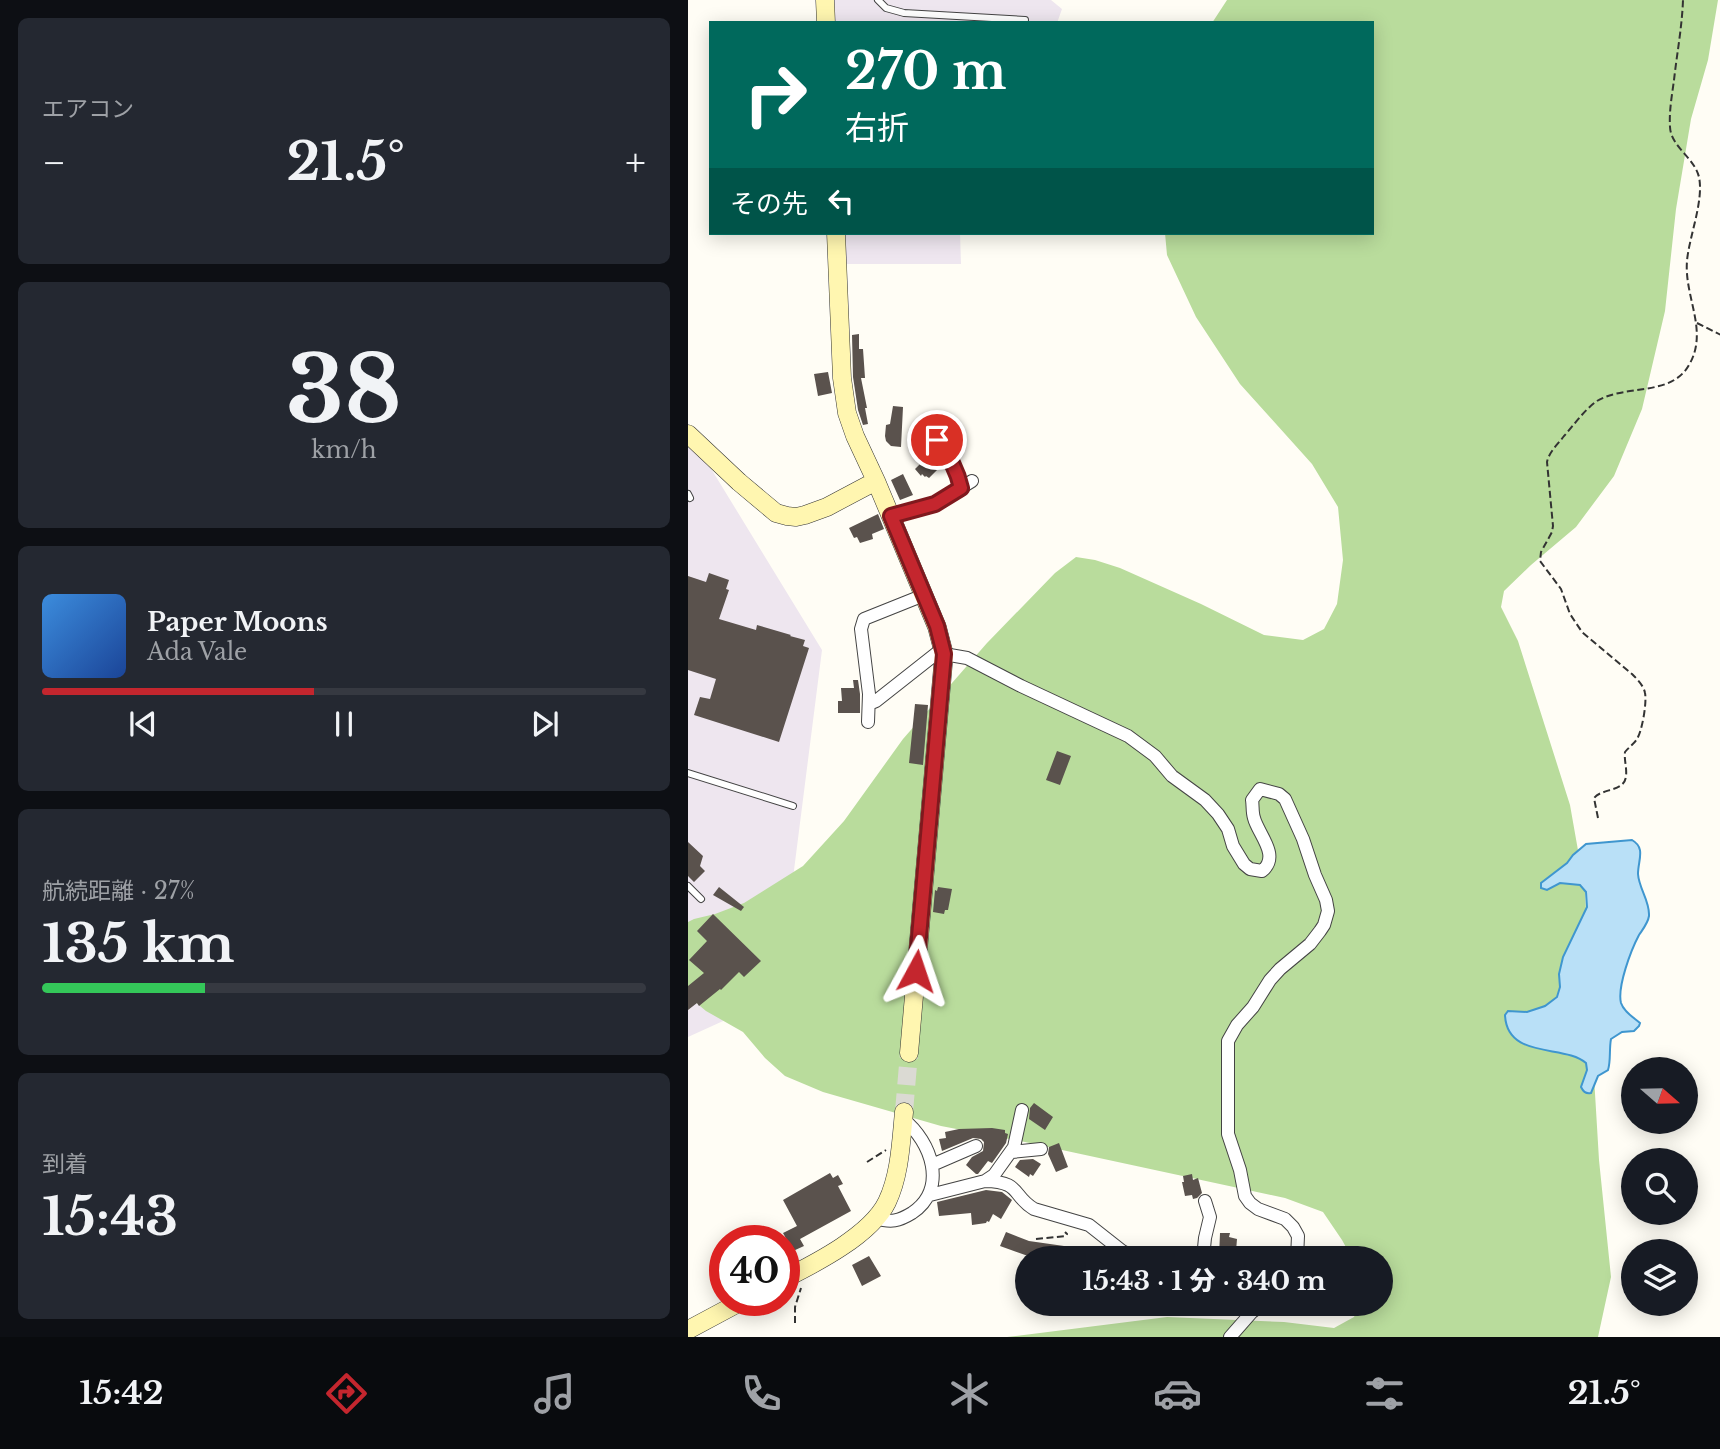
<!DOCTYPE html>
<html lang="ja">
<meta charset="utf-8">
<style>
:root{--surface:#171b24;--page:#242831;--text:#f1f3f6;--muted:#9ea1a6;--line:#363941;--accent:#c4262e}
body{margin:0;font-family:"Libre Baskerville","Noto Sans JP",serif;background:var(--page);color:var(--text);height:100vh;display:flex;flex-direction:column;font-size:26px;white-space:nowrap}
*{box-sizing:border-box;margin:0}
p{font-size:23px;color:var(--muted)}
.icon{flex:none;width:38px;height:38px;fill:none;stroke:currentColor;stroke-width:2;stroke-linecap:round;stroke-linejoin:round}
.map{position:relative;flex:1;overflow:hidden}
.panel{display:flex;flex-direction:column;gap:18px;padding:18px;background:#0d0f14;width:688px}
.panel>*{flex:none}
.top-card{position:absolute;left:21px;top:21px;width:665px;height:214px;border-radius:0px;box-shadow:0 4px 18px #0003;background:#00695c;color:#fff;overflow:hidden}
.needle{width:46px;rotate:110deg}
.tools{position:absolute;left:933px;top:1057px;display:grid;gap:14px}
.tools a{display:grid;place-items:center;width:77px;height:77px;border-radius:50%;background:var(--surface);box-shadow:0 4px 18px #0003;font-size:35px}
.speed{position:absolute;left:21px;top:1225px;display:flex;gap:14px;font-size:35px;font-weight:700;text-align:center}
.speed>*{display:grid;place-content:center;width:91px;height:91px;border-radius:50%;background:var(--surface);box-shadow:0 4px 18px #0003;line-height:1}
.speed .limit{border:10px solid #d22;background:#fff;color:#111}
.pin{position:absolute;display:grid;place-items:center;width:60px;height:60px;color:#fff;margin:-30px;border:4px solid #fff;border-radius:50%;box-shadow:0 2px 7px #0007}
.me{position:absolute;width:77px;margin:-38px;rotate:5deg;stroke-linejoin:round;filter:drop-shadow(0 0 5px #0008)}
.turn{display:flex;align-items:center;gap:24px;height:147px;padding:0 21px;font-size:32px}
.turn .icon{width:91px;height:91px;stroke-width:2.5}
.turn b{display:block;font-size:49px;line-height:60px}
.then{display:flex;align-items:center;height:66px;padding:0 21px;background:#0003;gap:14px;font-size:26px}
.big{font-size:52px;font-weight:800;line-height:1.1}
.panel .widget{flex:1;display:flex;flex-direction:column;justify-content:center;gap:10px;min-width:0;padding:0 24px;border-radius:10px;background:var(--page)}
.panel .dial{align-items:center;gap:0}
.dial b{font-size:91px;line-height:1}
.song{display:flex;align-items:center;gap:21px}
.cover{width:84px;height:84px;border-radius:10px;background:linear-gradient(135deg,hsl(210 70% 55%),hsl(220 70% 35%))}
.played{height:7px;border-radius:4px;background:linear-gradient(90deg,var(--accent) 45%,var(--line) 45%)}
.keys{display:flex;justify-content:space-around;direction:ltr}
.heat{display:flex;justify-content:space-between;align-items:center;font-size:38px;direction:ltr}
.charge{height:10px;border-radius:5px;background:linear-gradient(90deg,#34c759 27%,var(--line) 0)}
.trip{position:absolute;left:327px;top:1246px;width:378px;height:70px;border-radius:35px;background:var(--surface);box-shadow:0 4px 18px #0003;font-weight:800;line-height:70px;text-align:center}
.dock{display:flex;height:112px;justify-content:space-around;align-items:center;background:#090b0e;color:var(--muted)}
.dock .icon{width:49px;height:49px}
.dock .selected{color:var(--accent)}
.dock b{font-size:32px;color:var(--text)}
main{display:flex;flex:1;min-height:0}
.map>svg:first-child{display:block}
.industrial{fill:#eee6ef}
.forest{fill:#b9dc9c}
.water{fill:#b9e0f7;stroke:#3f96cf;stroke-width:2}
.building{fill:#5a524d}
.lines{fill:none;stroke-linecap:round;stroke-linejoin:round}
.secondary-tunnel{stroke:#dbdad3;stroke-width:18;stroke-dasharray:18 9;stroke-linecap:butt}
.lane-casing{stroke:#444;stroke-width:8}
.street-casing{stroke:#444;stroke-width:14}
.secondary-casing{stroke:#333;stroke-width:19}
.path{stroke:#333;stroke-width:2;stroke-dasharray:7 3.5;stroke-linecap:butt}
.lane{stroke:#fff;stroke-width:6}
.street{stroke:#fff;stroke-width:12}
.secondary{stroke:#fff6b0;stroke-width:18}
.route-casing{stroke:#7f191e;stroke-width:18}
.route{stroke:#c4262e;stroke-width:12}
</style>
<main>
<section class="panel">
<div class="widget"><p>エアコン</p>
<div class="heat"><a>−</a><b class="big">21.5°</b><a>+</a></div>
</div>
<div class="widget dial"><b>38</b><p>km/h</p></div>
<div class="widget">
<div class="song"><i class="cover"></i><div><b>Paper Moons</b><p>Ada Vale</p></div></div>
<div class="played"></div>
<div class="keys"><svg class="icon" aria-label="previous" viewBox="0 0 24 24"><path d="M18 5L8 12l10 7zM5 5v14"/></svg><svg class="icon" aria-label="pause" viewBox="0 0 24 24"><path d="M8 5v14M16 5v14"/></svg><svg class="icon" aria-label="next" viewBox="0 0 24 24"><path d="M6 5l10 7-10 7zM19 5v14"/></svg></div>
</div>
<div class="widget"><p>航続距離 · 27%</p><b class="big">135 km</b><div class="charge"></div></div>
<div class="widget"><p>到着</p><b class="big">15:43</b></div>
</section>
<div class="map">
<svg width="1033" height="1337" viewBox="0 0 1033 1337">
<rect width="100%" height="100%" fill="#fffdf5"/>
<!-- industrial -->
<path class="industrial" d="M142,0H363L374,9L369,23H143Z
M152,233H272L273,264H153Z
M0,431L134,650L90,996L0,1037Z"/>
<!-- forest -->
<path class="forest" d="M539,0H1030L1020,60L1003,119L988,209L977,311L954,409L926,476L888,527L843,565L816,591L813,607L830,641L882,805L897,890L905,1060L911,1160L923,1277L910,1337H319L479,1317L596,1322L646,1328L666,1317L672,1304H693V1258H664L654,1240L635,1212L597,1198L337,1142L253,1126L135,1092L97,1076L77,1058L55,1032L18,1011L0,996V922L6,919L27,914L56,903L115,866L156,821L215,739L299,643L367,573L388,557L407,560L432,568L513,604L576,635L615,640L636,629L649,604L655,560L650,507L624,464L552,384L508,317L479,255L477,233H684V23H524Z"/>
<!-- water -->
<path class="water" d="M944,840C958,848 950,860 950,874C951,889 962,901 961,916C960,923 955,929 951,935C943,950 929,987 933,1003C936,1012 945,1017 952,1023L951,1026L946,1031L934,1032L923,1039C921,1049 923,1061 920,1070L910,1076L903,1093C897,1094 895,1091 893,1087L899,1070L898,1063C877,1044 819,1060 817,1015L820,1011L839,1012L857,1006L869,997L872,987L871,974L875,957L899,907L898,892L892,885L872,883L859,890L853,888V883L879,863L885,855L898,844Z"/>
<!-- building -->
<path class="building" d="M171,334V349H175L177,378H173L179,408H177L180,424L175,425L170,410L165,377L164,335Z
M140,372L144,393L130,396L126,374Z
M205,406L215,407L213,447L203,446L198,441L197,436L198,425L202,424Z
M241,455L252,467L241,478L238,476L237,477L234,474L233,476L227,469Z
M215,474L225,495L212,500L203,480Z
M190,514L196,529L184,534L185,539L172,543L169,537L166,538L161,528Z
M21,573L41,580L38,589L41,590L31,619L68,630L69,625L103,635L102,636L117,640L115,646L121,648L91,742L6,715L12,697L22,699L28,679L0,670V576L18,582Z
M165,680H170L172,694V713H150V701H154L153,688H166Z
M227,704L240,705L235,765L221,763Z
M369,751L383,756L372,785L358,780Z
M0,842L15,856L12,866L17,871L6,882L0,876Z
M31,887L56,907L53,911L25,895Z
M250,887L264,889L260,910H257L256,914L245,912L247,890L249,891Z
M25,914L73,961L56,977L51,972L33,990L32,989L11,1006L9,1003L0,1010V986L16,973L1,960L19,941L9,931Z
M346,1103L365,1117L357,1130L341,1119L342,1108Z
M304,1128L317,1130V1133L320,1134L318,1143L304,1163L300,1161L290,1174H288L278,1165L284,1157L295,1151L296,1142L293,1139L285,1138L254,1151L251,1139L258,1138L257,1132L271,1129Z
M371,1143L380,1167L368,1172L360,1154L361,1147Z
M345,1159L353,1164L345,1176L342,1174L341,1177L327,1167L332,1160Z
M142,1173L145,1178L150,1175L155,1184L150,1186L163,1211L112,1239L116,1246L105,1251L95,1233L109,1226L95,1200Z
M504,1174L505,1180L510,1178L514,1193L509,1198L505,1199L504,1195L497,1196L494,1182H496L495,1176Z
M298,1190L314,1192L324,1200L313,1219L305,1214L301,1222L299,1221L298,1223L284,1225L283,1213L251,1216L249,1202Z
M318,1232L341,1241L390,1248L389,1258L356,1255L355,1258L340,1256L312,1246Z
M532,1233H542L541,1237L549,1239L548,1251H545V1258H531Z
M181,1256L193,1276L174,1286L164,1265Z"/>
<g class="lines">
<!-- secondary-tunnel -->
<path class="secondary-tunnel" d="M216,1112L221,1053"/>
<!-- lane casing -->
<g class="lane-casing">
<path id="lane" d="M190,0L198,8L216,13L337,20
M0,494L2,498
M0,773L105,806
M0,886L13,899"/>
</g>
<!-- street casing -->
<g class="street-casing">
<path id="street" d="M249,440C261,455 269,469 273,488
M203,516L247,504L284,481
M256,654L279,658L333,686L440,736L467,756L484,776L517,800L530,814L540,829L545,846L556,864L562,869L574,871C593,856 570,834 566,818C564,812 565,805 564,800L572,789L591,794L597,799L615,839L627,875L638,900L640,911L636,925L632,931L622,944L592,969L582,980L565,1007L549,1025L540,1041V1134L552,1170L557,1196L562,1203L570,1209L597,1219L605,1227L610,1236L609,1258
M181,704L188,701L254,649
M180,722L181,694L173,629L176,619L236,595
M324,1152L353,1149
M244,1165L288,1146
M297,1181C334,1182 323,1195 346,1209L401,1225L434,1251L448,1258
M242,1195L297,1181L306,1175L326,1147L334,1110
M188,1218C203,1223 211,1221 224,1213C260,1189 244,1142 215,1119
M515,1258L517,1238L522,1217L517,1201
M542,1337L564,1312L575,1304"/>
</g>
<!-- secondary casing -->
<g class="secondary-casing">
<path id="secondary" d="M137,0L138,23
M148,233L154,378L159,413L167,436L188,481L249,627L256,654L221,1053
M0,434L51,482L88,513L99,516L108,517L117,515L139,507L188,481
M96,1279C128,1263 183,1235 199,1202C212,1175 213,1142 216,1112
M0,1330L56,1300"/>
</g>
<!-- path -->
<path class="path" d="M1009,323L1033,335
M910,818L906,798C914,788 937,792 938,776C939,768 936,760 937,752C941,747 946,744 949,739C954,731 959,703 957,693C956,686 949,679 944,674L894,632L882,614L873,589L852,561L853,552L864,532L865,526L859,462C861,452 870,444 876,436C886,425 896,410 909,401C937,384 983,397 1001,365C1021,331 996,297 999,261C1001,237 1016,201 1011,177C1006,157 983,147 982,127C981,111 984,95 986,80C989,53 994,27 995,0
M179,1162L198,1150
M348,1239L378,1236L379,1234L377,1232
M107,1323V1307L113,1288"/>
<!-- lane -->
<use href="#lane" class="lane"/>
<!-- street -->
<use href="#street" class="street"/>
<!-- secondary -->
<use href="#secondary" class="secondary"/>
</g>
<g class="lines">
<!-- route casing -->
<g class="route-casing">
<path id="route" d="M228,971L256,654L249,626L203,516L247,504L273,488C269,469 261,455 249,440"/>
</g>
<!-- route -->
<use href="#route" class="route"/>
</g>
</svg>
<div class="tools">
<a><svg class="needle" viewBox="-14 -14 28 28"><path d="M0-13l5 13h-10z" fill="#e53935"/><path d="M0 13l5-13h-10z" fill="#9ea1a6"/></svg></a>
<a><svg class="icon" aria-label="search" viewBox="0 0 24 24"><circle cx="10" cy="10" r="6"/><path d="M15 15l6 6"/></svg></a>
<a><svg class="icon" aria-label="layers" viewBox="0 0 24 24"><path d="M12 4l9 5-9 5-9-5zM3 14l9 5 9-5"/></svg></a>
</div>
<div class="speed"><div class="limit">40</div></div>
<div class="pin" style="left:249px;top:440px;background:#d93025"><svg class="icon" aria-label="arrive" viewBox="0 0 24 24"><path d="M6 21V4h12l-3 4 3 4H6"/></svg></div>
<svg class="me" style="left:228px;top:971px" viewBox="-20 -20 40 40"><path d="M0-17L14 15 0 8-14 15z" fill="#c4262e" stroke="#fff" stroke-width="4"/></svg>
<div class="trip">15:43 · 1 分 · 340 m</div>
<div class="top-card">
<div class="turn"><svg class="icon" aria-label="right" viewBox="0 0 24 24"><path d="M7 20v-9h11M14 6l5 5-5 5"/></svg><div><b>270 m</b>右折</div></div>
<div class="then">その先<svg class="icon" aria-label="left" viewBox="0 0 24 24"><path d="M17 20v-9H6M10 6l-5 5 5 5"/></svg></div>
</div>
</div>
</main>
<nav class="dock">
<b>15:42</b>
<svg class="icon selected" aria-label="directions" viewBox="0 0 24 24"><path d="M12 3l9 9-9 9-9-9zM9 14v-3h6M13 9l2 2-2 2"/></svg>
<svg class="icon" aria-label="music" viewBox="0 0 24 24"><path d="M9 18V5l10-2v13"/><circle cx="6" cy="18" r="3"/><circle cx="16" cy="16" r="3"/></svg>
<svg class="icon" aria-label="phone" viewBox="0 0 24 24"><path d="M5 4h4l2 5-3 2q2 4 5 5l2-3 5 2v4C11 20 4 13 5 4z"/></svg>
<svg class="icon" aria-label="climate" viewBox="0 0 24 24"><path d="M12 3v18M4 7l16 10M4 17L20 7"/></svg>
<svg class="icon" aria-label="car" viewBox="0 0 24 24"><path d="M5 17H2v-5l4-1 3-4h7l3 4 3 1v5h-3M9 17h6M6 11h13"/><circle cx="7" cy="17" r="2"/><circle cx="17" cy="17" r="2"/></svg>
<svg class="icon" aria-label="filters" viewBox="0 0 24 24"><path d="M4 7h16M4 17h16"/><circle cx="9" cy="7" r="2"/><circle cx="15" cy="17" r="2"/></svg>
<b>21.5°</b>
</nav>
